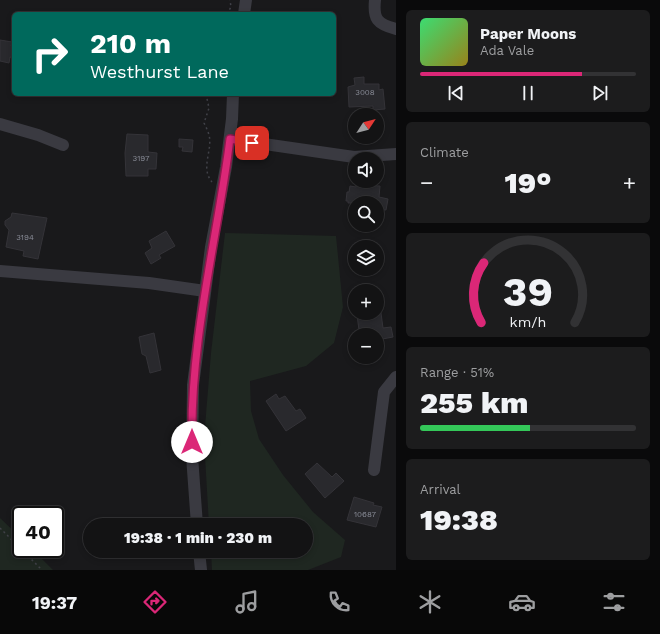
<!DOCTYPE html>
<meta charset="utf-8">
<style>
:root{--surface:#131314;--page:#1c1c1d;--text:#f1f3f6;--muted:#9d9ea0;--line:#323234;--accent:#db2777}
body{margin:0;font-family:"Work Sans",sans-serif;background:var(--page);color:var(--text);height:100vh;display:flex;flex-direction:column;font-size:15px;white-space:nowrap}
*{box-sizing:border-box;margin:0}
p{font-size:13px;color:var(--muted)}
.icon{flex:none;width:22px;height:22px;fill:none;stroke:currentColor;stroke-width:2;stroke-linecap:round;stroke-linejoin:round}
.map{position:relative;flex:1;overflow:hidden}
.panel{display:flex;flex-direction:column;gap:10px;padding:10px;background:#0a0a0b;width:264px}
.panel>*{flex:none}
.guide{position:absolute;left:12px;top:12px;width:324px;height:84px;border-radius:6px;box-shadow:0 2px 6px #0003,0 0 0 1px var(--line);background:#00695c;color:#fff;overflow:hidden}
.needle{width:26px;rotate:54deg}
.buttons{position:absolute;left:348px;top:108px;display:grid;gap:8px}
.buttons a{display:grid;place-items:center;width:36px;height:36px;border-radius:50%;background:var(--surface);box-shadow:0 2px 6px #0003,0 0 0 1px var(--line);font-size:20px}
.speed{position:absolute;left:12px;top:506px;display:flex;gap:8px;font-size:20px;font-weight:700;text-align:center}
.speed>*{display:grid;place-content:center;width:52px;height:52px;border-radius:50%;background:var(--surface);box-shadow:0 2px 6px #0003,0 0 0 1px var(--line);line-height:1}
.speed .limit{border:2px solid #111;border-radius:6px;background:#fff;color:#111}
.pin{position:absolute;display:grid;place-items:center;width:34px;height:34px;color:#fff;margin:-17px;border-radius:8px;box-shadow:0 2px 6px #0006}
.me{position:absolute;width:44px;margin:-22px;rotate:0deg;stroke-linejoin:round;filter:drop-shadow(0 0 3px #0008)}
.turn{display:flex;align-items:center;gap:14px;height:84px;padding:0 12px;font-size:18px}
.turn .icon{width:52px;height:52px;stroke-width:2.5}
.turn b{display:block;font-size:28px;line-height:34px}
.big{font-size:30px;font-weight:800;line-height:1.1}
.panel .widget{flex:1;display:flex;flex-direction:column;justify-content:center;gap:6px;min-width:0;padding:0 14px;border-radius:6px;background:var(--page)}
.panel .dial{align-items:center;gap:0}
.dial svg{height:104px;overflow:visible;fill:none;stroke:var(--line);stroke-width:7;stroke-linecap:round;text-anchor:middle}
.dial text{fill:var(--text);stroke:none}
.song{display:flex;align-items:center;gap:12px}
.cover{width:48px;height:48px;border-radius:6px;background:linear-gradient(135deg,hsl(140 70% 55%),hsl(50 70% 35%))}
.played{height:4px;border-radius:2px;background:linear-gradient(90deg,var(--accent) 75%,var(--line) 75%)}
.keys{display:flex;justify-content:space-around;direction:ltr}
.heat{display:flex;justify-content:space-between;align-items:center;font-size:22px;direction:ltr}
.charge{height:6px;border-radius:3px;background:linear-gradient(90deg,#34c759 51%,var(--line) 0)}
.trip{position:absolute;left:83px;top:518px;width:230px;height:40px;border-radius:20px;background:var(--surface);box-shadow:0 2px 6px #0003,0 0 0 1px var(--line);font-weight:800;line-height:40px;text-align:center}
.tabs{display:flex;height:64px;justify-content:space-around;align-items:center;background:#080808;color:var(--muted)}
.tabs .icon{width:28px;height:28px}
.tabs .current{color:var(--accent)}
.tabs b{font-size:18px;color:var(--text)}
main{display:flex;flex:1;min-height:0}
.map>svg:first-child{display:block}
.green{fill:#1f2721}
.building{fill:#29292d;stroke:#343338}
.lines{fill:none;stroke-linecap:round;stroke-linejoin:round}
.path{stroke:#404148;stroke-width:1.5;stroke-dasharray:2 3;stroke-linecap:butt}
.minor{stroke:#3a3a41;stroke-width:12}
.route-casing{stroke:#8e194d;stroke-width:10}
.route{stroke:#db2777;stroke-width:7}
.labels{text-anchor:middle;stroke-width:4;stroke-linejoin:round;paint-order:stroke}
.number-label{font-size:8px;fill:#8a8d98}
</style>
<main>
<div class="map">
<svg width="396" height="570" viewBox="0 0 396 570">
<rect width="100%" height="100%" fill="#19191b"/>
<!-- green -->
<path class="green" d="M225,233L336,236L343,307L334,343L306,366L250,381L251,411L259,439L283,475L313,512L345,540L341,557L308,570H212L211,551H306V525H209L204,439L211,353Z
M0,518L21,538V549H32L53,570H0Z"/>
<!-- building -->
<path class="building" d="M0,40L12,42L11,46H14V58L10,57L9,63L0,61Z
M364,77V84H379V90L383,89L385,109L373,110V106L349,107L348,87L355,85L354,78Z
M127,134L148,135V152L157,153L156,169H148V176H126L125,153Z
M179,139L193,140L192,152L182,151L183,147H179Z
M356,185L380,186L379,197L388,199L386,210L377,209V203H348V201H346L347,192H349L350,186L356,187Z
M12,213L47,218L38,259L23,256L24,251L6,247L9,230L5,225V221L11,217Z
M166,231L175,246L159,255L161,258L151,264L145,253L152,248L149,241Z
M367,313H381L383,328L391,327L393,337L377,340V335H365L364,330H359L357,315Z
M154,333L161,370L150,373L146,356L142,354L139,337Z
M276,394L279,399L285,396L296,411L300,409L306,418L286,431L266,401Z
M317,463L332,477L336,473L344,481L325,498L305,474Z
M354,497L374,503L373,505L382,507L376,527L347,520Z"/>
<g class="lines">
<!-- path -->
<path class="path" d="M227,14L231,7L230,0
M206,94L209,108L204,123C206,127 208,131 209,135C213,150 200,168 212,182
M0,528L21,549
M21,549L42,570"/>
<!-- minor -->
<path class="minor" d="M375,0C373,19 377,24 396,29
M244,14L246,0
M0,124L38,135L63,145
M230,139L354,157L396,154
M0,271L149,283L205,291
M374,470L384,392L396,377
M197,525L192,456L193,385L211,247L226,167L232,119L233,94
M199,551L201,570"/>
</g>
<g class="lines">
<!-- route casing -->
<g class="route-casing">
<path id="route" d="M192,442C190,340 217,240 230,139L252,143"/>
</g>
<!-- route -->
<use href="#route" class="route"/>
</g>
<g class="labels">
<!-- number labels -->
<g class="number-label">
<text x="365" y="95">3008</text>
<text x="141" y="161">3197</text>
<text x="25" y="240">3194</text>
<text x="365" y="517">10687</text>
</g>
</g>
</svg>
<div class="buttons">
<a><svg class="needle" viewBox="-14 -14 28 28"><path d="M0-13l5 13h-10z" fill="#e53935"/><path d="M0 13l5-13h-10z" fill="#9d9ea0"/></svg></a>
<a><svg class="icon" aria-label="sound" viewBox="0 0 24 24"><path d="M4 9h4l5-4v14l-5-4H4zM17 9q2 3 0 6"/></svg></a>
<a><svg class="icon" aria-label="search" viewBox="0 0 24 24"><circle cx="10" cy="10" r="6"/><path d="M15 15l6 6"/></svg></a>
<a><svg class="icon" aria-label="layers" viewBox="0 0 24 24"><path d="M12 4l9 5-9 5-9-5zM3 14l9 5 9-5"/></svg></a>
<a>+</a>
<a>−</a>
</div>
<div class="speed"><div class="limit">40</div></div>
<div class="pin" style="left:252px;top:143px;background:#d93025"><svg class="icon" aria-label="arrive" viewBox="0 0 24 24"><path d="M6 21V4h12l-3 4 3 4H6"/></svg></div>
<svg class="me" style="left:192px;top:442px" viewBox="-20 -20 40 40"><circle r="19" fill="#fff"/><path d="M0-13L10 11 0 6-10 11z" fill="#db2777"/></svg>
<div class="trip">19:38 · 1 min · 230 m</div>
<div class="guide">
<div class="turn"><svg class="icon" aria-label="right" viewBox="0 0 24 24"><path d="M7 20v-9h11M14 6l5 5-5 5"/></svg><div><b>210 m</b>Westhurst Lane</div></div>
</div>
</div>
<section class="panel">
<div class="widget">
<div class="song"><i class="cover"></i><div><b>Paper Moons</b><p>Ada Vale</p></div></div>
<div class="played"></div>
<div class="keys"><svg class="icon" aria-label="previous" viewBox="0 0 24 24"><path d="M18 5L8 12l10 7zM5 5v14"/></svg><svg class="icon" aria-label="pause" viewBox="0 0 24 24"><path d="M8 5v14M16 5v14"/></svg><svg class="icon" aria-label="next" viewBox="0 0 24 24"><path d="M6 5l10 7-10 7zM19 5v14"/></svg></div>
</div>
<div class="widget"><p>Climate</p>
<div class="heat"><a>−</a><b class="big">19°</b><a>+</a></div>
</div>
<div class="widget dial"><svg viewBox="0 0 100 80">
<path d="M14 69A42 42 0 1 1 86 69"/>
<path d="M14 69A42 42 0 0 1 16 23" stroke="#db2777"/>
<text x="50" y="56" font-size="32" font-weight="700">39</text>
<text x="50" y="72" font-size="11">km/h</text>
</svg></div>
<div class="widget"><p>Range · 51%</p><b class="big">255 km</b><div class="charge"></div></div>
<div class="widget"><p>Arrival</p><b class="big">19:38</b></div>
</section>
</main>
<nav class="tabs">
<b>19:37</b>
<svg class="icon current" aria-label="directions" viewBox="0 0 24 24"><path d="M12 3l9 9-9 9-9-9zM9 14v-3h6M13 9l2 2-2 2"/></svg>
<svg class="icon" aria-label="music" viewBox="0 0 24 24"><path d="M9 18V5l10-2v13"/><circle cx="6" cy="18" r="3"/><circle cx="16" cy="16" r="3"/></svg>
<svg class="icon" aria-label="phone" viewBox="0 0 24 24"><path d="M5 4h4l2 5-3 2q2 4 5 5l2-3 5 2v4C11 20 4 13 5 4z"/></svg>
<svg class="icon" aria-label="climate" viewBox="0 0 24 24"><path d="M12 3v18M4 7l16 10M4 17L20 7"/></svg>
<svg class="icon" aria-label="car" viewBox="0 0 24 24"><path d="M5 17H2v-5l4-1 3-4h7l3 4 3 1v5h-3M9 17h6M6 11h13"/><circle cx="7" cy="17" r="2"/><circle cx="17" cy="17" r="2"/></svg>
<svg class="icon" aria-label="filters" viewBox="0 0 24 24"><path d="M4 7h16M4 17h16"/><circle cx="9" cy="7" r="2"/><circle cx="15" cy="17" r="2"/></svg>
</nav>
